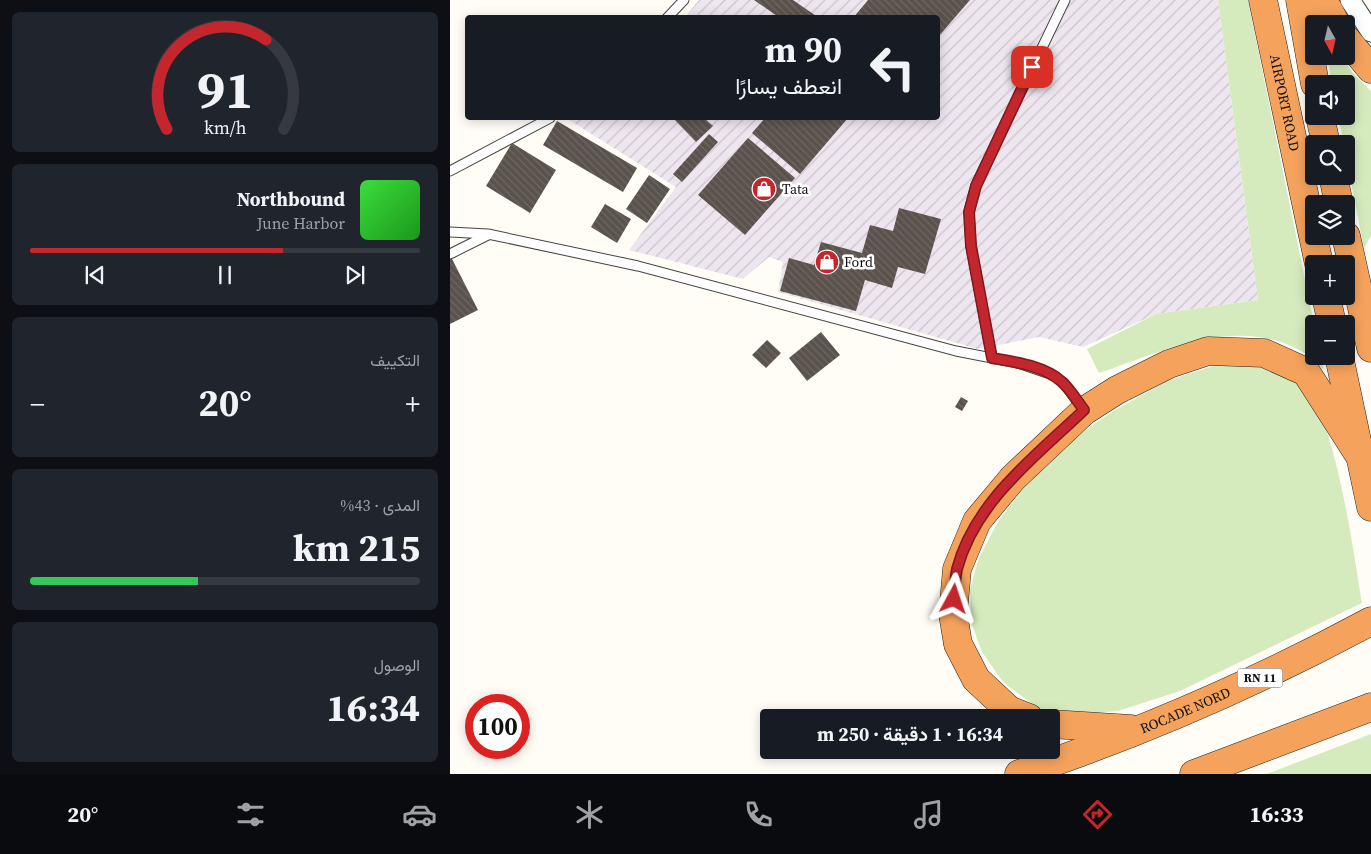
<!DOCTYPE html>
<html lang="ar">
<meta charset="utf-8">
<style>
:root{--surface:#171b24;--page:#20242c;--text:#f1f3f6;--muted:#9ea1a6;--line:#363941;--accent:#c4262e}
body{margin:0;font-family:"Source Serif 4",Vazirmatn,serif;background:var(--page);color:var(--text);direction:rtl;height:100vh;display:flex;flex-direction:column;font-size:19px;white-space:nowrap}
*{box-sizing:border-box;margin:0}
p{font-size:16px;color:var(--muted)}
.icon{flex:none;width:28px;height:28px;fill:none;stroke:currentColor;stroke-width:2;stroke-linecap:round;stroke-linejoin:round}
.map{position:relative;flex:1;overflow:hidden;direction:ltr}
.side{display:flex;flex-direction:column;gap:12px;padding:12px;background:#0d0f14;width:450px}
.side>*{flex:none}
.top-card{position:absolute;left:15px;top:15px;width:475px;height:105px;border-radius:5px;box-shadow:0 2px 12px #0003;direction:rtl;background:#171b24;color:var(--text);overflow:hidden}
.needle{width:32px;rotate:172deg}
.fabs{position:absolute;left:855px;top:15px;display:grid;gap:10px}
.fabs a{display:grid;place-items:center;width:50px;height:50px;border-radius:5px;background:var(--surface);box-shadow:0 2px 12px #0003;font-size:25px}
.speed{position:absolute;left:15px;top:694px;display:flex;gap:10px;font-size:25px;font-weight:700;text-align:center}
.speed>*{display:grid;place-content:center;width:65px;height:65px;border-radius:50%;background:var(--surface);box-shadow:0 2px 12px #0003;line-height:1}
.speed .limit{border:8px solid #d22;background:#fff;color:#111}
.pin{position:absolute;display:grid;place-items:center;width:42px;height:42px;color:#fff;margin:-21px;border-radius:10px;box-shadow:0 2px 8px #0006}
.me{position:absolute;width:55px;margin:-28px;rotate:5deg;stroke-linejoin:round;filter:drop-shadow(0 0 4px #0008)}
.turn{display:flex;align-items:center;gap:18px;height:105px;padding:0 15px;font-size:22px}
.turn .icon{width:65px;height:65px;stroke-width:2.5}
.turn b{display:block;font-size:35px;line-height:42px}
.big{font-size:38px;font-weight:700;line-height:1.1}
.side .widget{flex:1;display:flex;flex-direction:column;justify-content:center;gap:8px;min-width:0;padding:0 18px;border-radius:8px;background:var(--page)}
.side .dial{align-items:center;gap:0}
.dial svg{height:130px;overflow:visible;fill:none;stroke:var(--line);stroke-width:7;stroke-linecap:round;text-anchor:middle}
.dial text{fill:var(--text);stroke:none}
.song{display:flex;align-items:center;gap:15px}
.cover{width:60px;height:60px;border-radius:8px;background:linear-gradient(135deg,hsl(120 70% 55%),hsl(120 70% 35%))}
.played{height:5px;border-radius:2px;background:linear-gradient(90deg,var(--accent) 65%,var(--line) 65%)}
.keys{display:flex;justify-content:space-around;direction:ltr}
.heat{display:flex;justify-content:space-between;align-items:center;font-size:28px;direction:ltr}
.charge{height:8px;border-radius:4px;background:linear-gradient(90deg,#34c759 43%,var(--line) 0)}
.trip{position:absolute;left:310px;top:709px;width:300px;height:50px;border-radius:5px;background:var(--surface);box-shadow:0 2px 12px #0003;font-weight:700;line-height:50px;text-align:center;direction:rtl}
.dock{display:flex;height:80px;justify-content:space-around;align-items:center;background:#090b0e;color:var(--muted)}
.dock .icon{width:35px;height:35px}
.dock .current{color:var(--accent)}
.dock b{font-size:22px;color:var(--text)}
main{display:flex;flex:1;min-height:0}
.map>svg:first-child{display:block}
.industrial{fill:url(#industrial-furrows)}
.grass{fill:#d5ebbd}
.building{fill:url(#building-back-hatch)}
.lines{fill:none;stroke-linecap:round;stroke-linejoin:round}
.lane-casing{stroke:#444;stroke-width:11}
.street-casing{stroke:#444;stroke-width:21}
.highway-casing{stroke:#222;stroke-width:29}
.lane{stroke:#fff;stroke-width:9}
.street{stroke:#fff;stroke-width:19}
.highway{stroke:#f5a25d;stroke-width:28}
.route-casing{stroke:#7f191e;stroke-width:12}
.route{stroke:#c4262e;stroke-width:9}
.labels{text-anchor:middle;stroke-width:5;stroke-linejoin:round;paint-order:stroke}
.shield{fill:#fff;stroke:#585858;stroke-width:1}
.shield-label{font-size:12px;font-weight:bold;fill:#111}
.street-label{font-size:14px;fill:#111;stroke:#fff}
.poi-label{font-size:14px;fill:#111;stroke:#fff;text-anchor:start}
</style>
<main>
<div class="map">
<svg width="921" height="774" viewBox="0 0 921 774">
<defs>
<pattern id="industrial-furrows" width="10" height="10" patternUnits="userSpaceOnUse" patternTransform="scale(1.25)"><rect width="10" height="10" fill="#eee6ef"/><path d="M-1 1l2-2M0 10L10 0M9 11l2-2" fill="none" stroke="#cbc4cc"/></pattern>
<pattern id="building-back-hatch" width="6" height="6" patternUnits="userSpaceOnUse" patternTransform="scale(1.25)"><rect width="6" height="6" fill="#5a524d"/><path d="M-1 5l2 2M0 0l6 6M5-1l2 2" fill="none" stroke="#6d6662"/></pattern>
</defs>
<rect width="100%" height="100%" fill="#fffdf5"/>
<!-- industrial -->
<path class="industrial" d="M249,0H768L808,300L706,314L633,347L589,337L528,349L328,292L333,262L319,257L293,279L179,250L226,187L116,118H488V18L235,17Z"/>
<!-- grass -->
<path class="grass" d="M768,0H798L864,324V356H871L874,370C866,363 857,353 847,349C783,316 711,352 649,373L637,349L706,314L808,300Z
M877,56H891L903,73L921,91V236L914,248L896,157V144H894L888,116H896V84H882Z
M776,362C805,365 827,365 851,384C885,410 904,557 912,603L730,691L668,711L629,714L589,709L553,682L532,652L521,622L520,589L529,558L547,523L576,485L611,447L662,412L717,381Z
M921,734V774H817Z"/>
<!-- building -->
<path class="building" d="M304,0H343L369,18H330Z
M418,0H520L488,37V18H403Z
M223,118H254L263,126L246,142Z
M315,118H398L350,174L302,133Z
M107,121L187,168L173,192L93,145Z
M259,134L268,142L232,182L223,174Z
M298,138L345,178L295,235L248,195Z
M62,143L106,170L80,213L36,186Z
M199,175L220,189L197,223L176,209Z
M155,204L181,219L167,243L141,227Z
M449,208L491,219L475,274L448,267L442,288L415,280L406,311L330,291L339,258L364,265L371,242L412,253L420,225L443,231Z
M0,255L28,310L0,324Z
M371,332L390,355L357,381L339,358Z
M317,340L331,353L316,368L302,355Z
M511,397L518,401L512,411L505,407Z"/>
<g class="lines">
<!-- lane casing -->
<g class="lane-casing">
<path id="lane" d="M217,18L234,0
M0,171L100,118
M0,232L38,234L188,266L506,351L568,363L603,375L614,383L632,408
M0,254L38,235
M542,358L521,246L519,212L526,185L615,0"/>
</g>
<!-- street casing -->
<g class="street-casing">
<path id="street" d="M900,0L921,32"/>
</g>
<!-- highway casing -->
<g class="highway-casing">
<g id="highway">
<path id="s1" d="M813,0L869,264"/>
<path d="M850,0L865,84"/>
<path d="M873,0L886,24"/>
<path d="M896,39L921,69"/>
<path d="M870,116L876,144"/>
<path d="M883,176L889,204"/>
<path d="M896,236L921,348"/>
<path d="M876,296L882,324"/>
<path d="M889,356L921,507"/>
<path d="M579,718L559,710L526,679L508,644L503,614L507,569L527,521L563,478L634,411L667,390L719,364L758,351L814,353L856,372L911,458"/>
<path d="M601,724L681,729"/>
<path id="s2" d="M569,774C691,733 808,682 921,621"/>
<path d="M744,774L921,707"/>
</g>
</g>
<!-- lane -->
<use href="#lane" class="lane"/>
<!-- street -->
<use href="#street" class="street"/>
<!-- highway -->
<use href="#highway" class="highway"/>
</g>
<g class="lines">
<!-- route casing -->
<g class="route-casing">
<path id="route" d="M504,599C505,590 505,578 507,569C525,501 586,456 634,410C627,401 621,390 612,382C595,366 565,362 542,358L521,246L519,212L526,186L582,67"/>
</g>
<!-- route -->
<use href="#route" class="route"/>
</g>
<!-- icons -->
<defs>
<g id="shop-disc" transform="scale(1.25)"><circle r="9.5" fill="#c4262e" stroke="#fff"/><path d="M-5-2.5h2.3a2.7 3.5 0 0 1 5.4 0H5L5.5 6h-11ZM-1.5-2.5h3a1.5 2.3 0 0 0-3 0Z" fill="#fff"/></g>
</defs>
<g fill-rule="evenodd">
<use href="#shop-disc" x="314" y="189"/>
<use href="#shop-disc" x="377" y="262"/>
</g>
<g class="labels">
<!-- shield labels -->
<rect class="shield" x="787.5" y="668.5" width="45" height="19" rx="4"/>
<g class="shield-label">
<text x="810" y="682">RN 11</text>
</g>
<!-- street labels -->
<g class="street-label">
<text dy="5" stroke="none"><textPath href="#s1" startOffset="105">AIRPORT ROAD</textPath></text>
<text dy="5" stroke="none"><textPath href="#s2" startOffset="178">ROCADE NORD</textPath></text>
</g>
<!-- poi labels -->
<g class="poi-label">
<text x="332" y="194">Tata</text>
<text x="394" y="267">Ford</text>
</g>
</g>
</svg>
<div class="fabs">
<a><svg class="needle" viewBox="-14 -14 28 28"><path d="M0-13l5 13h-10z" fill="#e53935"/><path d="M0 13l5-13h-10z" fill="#9ea1a6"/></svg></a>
<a><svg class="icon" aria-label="sound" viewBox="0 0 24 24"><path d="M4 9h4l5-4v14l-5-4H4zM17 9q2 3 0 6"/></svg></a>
<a><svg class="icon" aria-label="search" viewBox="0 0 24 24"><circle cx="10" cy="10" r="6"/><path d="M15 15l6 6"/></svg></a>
<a><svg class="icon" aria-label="layers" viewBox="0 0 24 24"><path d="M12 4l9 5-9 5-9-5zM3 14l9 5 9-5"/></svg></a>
<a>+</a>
<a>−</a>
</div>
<div class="speed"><div class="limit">100</div></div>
<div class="pin" style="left:582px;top:67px;background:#d93025"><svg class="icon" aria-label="arrive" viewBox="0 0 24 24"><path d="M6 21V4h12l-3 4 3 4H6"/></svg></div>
<svg class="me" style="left:504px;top:599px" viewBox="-20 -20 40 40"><path d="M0-17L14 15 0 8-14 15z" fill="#c4262e" stroke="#fff" stroke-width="4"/></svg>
<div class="trip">16:34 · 1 دقيقة · 250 m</div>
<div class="top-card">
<div class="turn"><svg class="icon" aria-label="left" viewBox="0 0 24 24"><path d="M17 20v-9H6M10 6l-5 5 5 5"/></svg><div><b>90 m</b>انعطف يسارًا</div></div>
</div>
</div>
<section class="side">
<div class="widget dial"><svg viewBox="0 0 100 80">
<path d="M14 69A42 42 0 1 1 86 69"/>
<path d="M14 69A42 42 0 0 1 75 14" stroke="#c4262e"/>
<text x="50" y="56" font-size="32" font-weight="700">91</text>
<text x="50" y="72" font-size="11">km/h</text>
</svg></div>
<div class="widget">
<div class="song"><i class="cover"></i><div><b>Northbound</b><p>June Harbor</p></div></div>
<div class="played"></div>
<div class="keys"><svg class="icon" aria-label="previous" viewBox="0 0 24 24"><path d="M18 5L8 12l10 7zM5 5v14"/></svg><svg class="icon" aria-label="pause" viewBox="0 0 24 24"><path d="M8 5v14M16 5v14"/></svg><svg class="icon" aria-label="next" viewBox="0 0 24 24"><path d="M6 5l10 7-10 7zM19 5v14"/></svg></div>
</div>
<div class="widget"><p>التكييف</p>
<div class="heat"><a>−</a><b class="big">20°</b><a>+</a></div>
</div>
<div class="widget"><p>المدى · 43%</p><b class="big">215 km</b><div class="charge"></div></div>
<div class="widget"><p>الوصول</p><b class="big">16:34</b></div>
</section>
</main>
<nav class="dock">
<b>16:33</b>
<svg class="icon current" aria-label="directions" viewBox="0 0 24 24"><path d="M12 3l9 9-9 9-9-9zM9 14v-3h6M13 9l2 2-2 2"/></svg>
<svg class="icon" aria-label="music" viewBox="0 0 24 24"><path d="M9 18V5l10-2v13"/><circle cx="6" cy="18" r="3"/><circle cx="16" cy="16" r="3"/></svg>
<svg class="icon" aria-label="phone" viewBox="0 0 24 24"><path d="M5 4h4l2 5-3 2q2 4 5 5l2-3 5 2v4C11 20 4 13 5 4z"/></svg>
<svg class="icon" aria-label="climate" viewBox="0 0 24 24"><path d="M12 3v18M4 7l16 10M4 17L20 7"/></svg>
<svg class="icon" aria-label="car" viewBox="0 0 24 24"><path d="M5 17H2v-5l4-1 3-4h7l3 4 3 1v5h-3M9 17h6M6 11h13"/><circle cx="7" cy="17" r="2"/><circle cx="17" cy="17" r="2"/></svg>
<svg class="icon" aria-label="filters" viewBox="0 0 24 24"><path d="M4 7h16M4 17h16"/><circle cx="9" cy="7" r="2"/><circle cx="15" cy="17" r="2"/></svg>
<b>20°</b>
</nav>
